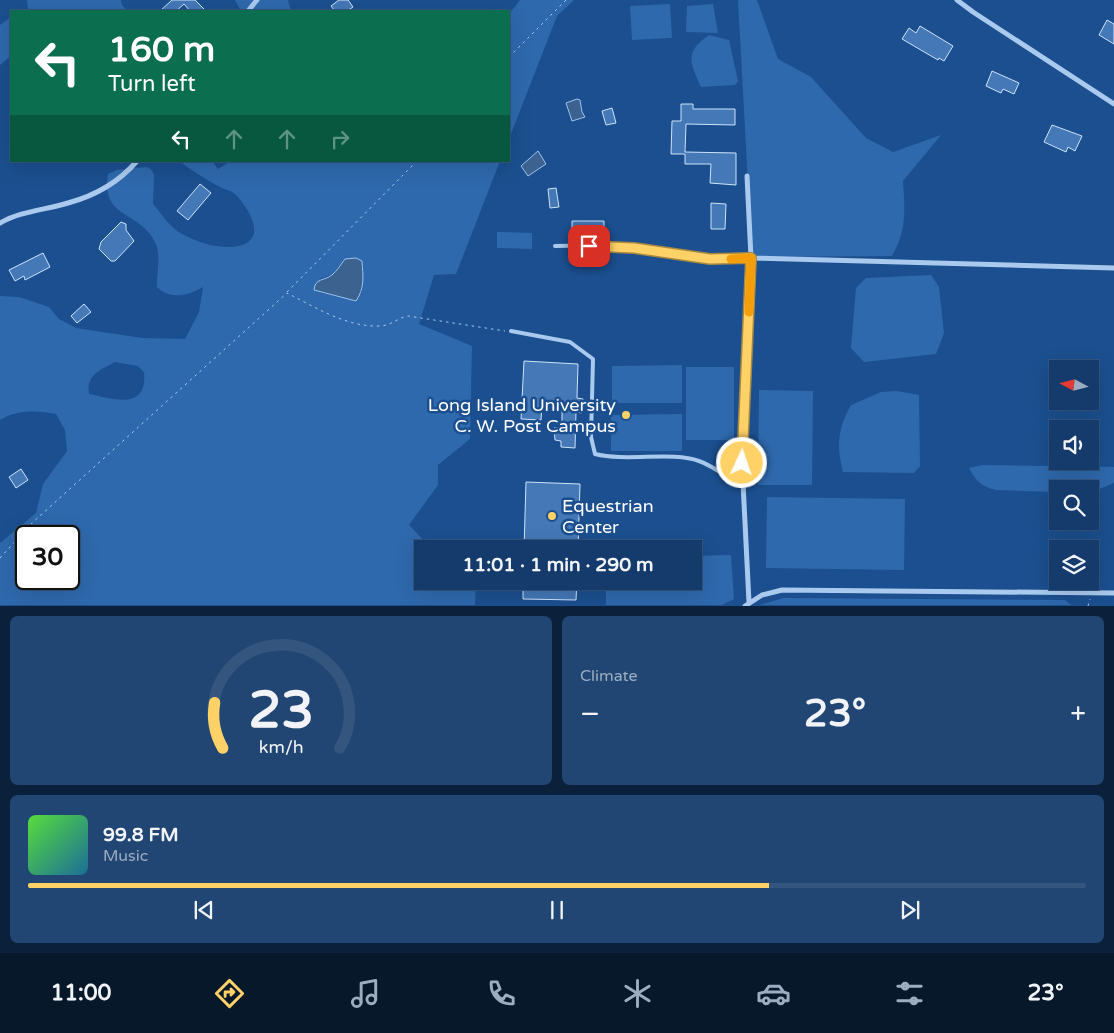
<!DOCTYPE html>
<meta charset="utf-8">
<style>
:root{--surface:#143b6b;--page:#214673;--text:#f1f3f6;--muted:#9dadc1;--line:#33557e;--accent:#ffd166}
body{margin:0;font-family:"Varela Round",sans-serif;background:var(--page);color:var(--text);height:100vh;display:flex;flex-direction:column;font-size:19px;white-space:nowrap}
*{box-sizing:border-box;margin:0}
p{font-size:16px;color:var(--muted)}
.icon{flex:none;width:28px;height:28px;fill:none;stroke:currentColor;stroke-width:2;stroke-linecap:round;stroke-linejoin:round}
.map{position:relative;height:606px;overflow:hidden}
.panel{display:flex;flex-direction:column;gap:10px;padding:10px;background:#0b203b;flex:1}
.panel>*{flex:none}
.guide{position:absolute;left:10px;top:10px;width:500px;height:152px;border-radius:0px;box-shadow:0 5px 20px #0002,0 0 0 1px var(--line);background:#0b6e4f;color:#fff;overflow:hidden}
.needle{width:32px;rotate:277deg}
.buttons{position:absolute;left:1049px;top:360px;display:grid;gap:10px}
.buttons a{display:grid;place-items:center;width:50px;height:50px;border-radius:0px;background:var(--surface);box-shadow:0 5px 20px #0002,0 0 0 1px var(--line);font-size:25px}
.speed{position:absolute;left:15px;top:525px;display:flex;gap:10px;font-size:25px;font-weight:700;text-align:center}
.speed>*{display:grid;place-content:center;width:65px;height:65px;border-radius:50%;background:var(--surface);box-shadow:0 5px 20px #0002,0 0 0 1px var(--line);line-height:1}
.speed .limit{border:2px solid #111;border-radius:8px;background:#fff;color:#111}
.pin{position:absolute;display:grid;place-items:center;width:42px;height:42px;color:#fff;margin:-21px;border-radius:10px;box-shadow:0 2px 8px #0006}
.me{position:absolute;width:55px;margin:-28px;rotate:3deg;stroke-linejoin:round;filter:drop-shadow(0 0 4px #0008)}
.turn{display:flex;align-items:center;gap:18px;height:105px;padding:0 15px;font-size:22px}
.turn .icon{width:65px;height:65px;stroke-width:2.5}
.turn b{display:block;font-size:35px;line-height:42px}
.lanes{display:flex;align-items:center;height:48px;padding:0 15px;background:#0003;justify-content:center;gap:25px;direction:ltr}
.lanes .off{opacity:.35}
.big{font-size:38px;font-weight:700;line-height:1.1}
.panel .card{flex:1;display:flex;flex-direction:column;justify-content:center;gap:8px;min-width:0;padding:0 18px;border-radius:8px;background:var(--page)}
.panel .dial{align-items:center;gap:0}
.dial svg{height:130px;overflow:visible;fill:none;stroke:var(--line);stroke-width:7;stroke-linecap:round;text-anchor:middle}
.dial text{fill:var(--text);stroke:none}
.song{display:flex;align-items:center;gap:15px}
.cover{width:60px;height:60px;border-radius:8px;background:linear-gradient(135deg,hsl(110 70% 55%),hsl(200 70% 35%))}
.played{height:5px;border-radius:2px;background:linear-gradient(90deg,var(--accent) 70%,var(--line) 70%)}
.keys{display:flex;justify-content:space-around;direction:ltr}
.heat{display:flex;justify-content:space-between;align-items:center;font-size:28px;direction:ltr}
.panel .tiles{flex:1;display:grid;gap:10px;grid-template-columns:1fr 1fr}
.card:last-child{grid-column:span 2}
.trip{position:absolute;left:414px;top:540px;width:288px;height:50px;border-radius:0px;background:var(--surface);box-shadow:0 5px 20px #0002,0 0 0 1px var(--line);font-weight:700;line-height:50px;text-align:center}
.dock{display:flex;height:80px;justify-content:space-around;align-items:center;background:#08182b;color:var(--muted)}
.dock .icon{width:35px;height:35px}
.dock .selected{color:var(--accent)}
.dock b{font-size:22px;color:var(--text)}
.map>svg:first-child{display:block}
.green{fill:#2e69ad;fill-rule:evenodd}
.water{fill:#3c6290;stroke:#9cc4f0}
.building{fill:#4478b7;stroke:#cfe3fa}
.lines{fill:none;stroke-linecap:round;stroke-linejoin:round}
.path{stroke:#a9c9ee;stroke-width:1;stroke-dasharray:2.5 4;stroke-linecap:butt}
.service{stroke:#a9c9ee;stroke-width:4}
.minor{stroke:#a9c9ee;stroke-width:5}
.route-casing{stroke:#a68842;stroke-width:12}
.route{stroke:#ffd166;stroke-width:9}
.slow{stroke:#f59e0b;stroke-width:9}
.poi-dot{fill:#ffd166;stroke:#1b4f8f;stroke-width:2}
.labels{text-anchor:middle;stroke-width:5;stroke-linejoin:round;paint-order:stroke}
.poi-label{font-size:18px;fill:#fff;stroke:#1b4f8f;text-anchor:end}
</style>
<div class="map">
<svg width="1114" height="606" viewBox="0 0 1114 606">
<rect width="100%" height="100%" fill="#1b4f8f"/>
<!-- green -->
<path class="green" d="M27,0H121L122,5L128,11H133H23L28,9Z
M235,0H288L291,11H241Z
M520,0H574L557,16L509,139V14Z
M738,0H757L778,59L811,77L866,138L893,152L941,135L903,181C905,211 907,229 892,256L752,257Z
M670,4L672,38L632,40L630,6Z
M713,4L718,33L686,32L687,6Z
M11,17V56L0,65V25Z
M709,35L729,40L738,81L735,85L701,87C690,63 684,52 709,35Z
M179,161H212L218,169L231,161H500L456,274L434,275L419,324L472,346L470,439L438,465V485L409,525L432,549H422V581H476L475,605H0V543L36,513L43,484L67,451L65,430L56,414C37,410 16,410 0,420V296L19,297L49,307L59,319L76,328L142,338L185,339L199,312L203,287C189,296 170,300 157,287C156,272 162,257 155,242C140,211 100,219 108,174L117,170L146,167L151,169L154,175L153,204C161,213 169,226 179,232C216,256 286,256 238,197C233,190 225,190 218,186C205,179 191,170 179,161ZM345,259L362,261V292L356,301L319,292L320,279L333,274ZM115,362L138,366L144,372C148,411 113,399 89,394C86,375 100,370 115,362ZM26,536H69V579H26Z
M497,232L532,233V249L497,248Z
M931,275L939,287L944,333L936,354L864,362L851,348L856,288L866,278Z
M682,365V403H612V366Z
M686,367H734V440H686Z
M759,390L813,391L812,485H758Z
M897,391L919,395L920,466L914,473L843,472C836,446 838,428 851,405L881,392Z
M682,414V451H611V415Z
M982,465L1114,467V483L1090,493V489H1058L1057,492L996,490C982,487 975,480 969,468Z
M767,497L905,499L904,570L766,568Z
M731,555L734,599L722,605H606V581H692L693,556Z
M784,598L1065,600L1071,605H759Z"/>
<!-- water -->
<path class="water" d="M577,99L580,100L582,112L585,117L572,121L566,103Z
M538,151L546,164L528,176L521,166Z
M356,258L362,261C363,276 365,288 356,301L314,290C315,278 324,281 332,275C337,271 341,264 345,259Z"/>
<!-- building -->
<path class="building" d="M172,0H195L206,11H190L184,4L176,11H160Z
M339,0H348L353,7L347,11H335L331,6Z
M1107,20L1114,24V44L1099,35Z
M920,26L953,46L944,61L939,58L938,60L902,39L909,28L916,33Z
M992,71L1019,83L1014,94L1003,89L1001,93L986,86Z
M681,104H693V109H735V125L686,124L685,152L736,153V185L710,183L711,164H685V154H671L672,121H681Z
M612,108L616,123L606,125L602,111Z
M1052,125L1082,136L1075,151L1068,147L1066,152L1044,142Z
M200,184L211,193L188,220L177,211Z
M556,188L559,207L550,208L548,189Z
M711,203L726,204L725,229H711Z
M572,221H604V234L572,233Z
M121,222L126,224V230L134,241L115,261H111L99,249L101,242Z
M43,253L50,267L25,280L24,276L15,281L9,270Z
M84,304L91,312L77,323L71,316Z
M524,361L578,364L577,398L583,399L582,413L576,412L575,448L561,447V441L555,440L554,428H562V406L542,405L541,420L521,419Z
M21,469L28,480L16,488L9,477Z
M526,482L580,484L578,549H524Z
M523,581H577L576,600L523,599Z"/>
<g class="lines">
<!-- path -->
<path class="path" d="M509,57L566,0
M287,292L417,161
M0,558L32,523L287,293C315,307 346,327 379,326C391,326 397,318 408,316L505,331
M1088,606L1090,599"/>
<!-- service -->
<path class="service" d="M555,246L606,245L710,259L751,258
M511,331L570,342L593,359L591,437L595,454C627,462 672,451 699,461C714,466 729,479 743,487"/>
<!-- minor -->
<path class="minor" d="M957,0L973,12L1114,104
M248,11L257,0
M747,176L751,258L742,463L749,602
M0,223C21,211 45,210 68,203C94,196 119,182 137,161
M751,258L1114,268
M745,606L762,595L782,590L1114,593"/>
</g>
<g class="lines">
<!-- route casing -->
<g class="route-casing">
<path id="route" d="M589,246L634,248L710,259L751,258L742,463"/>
</g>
<!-- route -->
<use href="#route" class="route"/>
<!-- slow -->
<path class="slow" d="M731,259L751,258L749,312"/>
</g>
<!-- markers -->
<g class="poi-dot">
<circle cx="626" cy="415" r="5"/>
<circle cx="552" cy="516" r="5"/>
</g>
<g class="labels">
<!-- poi labels -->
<g class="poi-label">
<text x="616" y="411">Long Island University<tspan x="616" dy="21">C. W. Post Campus</tspan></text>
<text x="562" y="512" text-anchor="start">Equestrian<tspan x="562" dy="21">Center</tspan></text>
</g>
</g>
</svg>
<div class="buttons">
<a><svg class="needle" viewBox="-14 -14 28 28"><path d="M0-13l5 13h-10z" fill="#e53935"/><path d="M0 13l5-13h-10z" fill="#9dadc1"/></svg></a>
<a><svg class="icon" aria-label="sound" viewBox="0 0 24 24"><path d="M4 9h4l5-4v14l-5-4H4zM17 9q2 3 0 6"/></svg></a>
<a><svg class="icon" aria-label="search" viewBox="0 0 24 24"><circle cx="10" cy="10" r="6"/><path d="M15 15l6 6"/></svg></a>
<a><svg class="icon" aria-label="layers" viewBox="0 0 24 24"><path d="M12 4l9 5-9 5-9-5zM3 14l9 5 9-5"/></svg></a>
</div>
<div class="speed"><div class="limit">30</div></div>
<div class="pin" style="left:589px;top:246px;background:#d93025"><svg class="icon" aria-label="arrive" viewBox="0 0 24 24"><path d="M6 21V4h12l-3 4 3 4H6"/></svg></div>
<svg class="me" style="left:742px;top:463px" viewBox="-20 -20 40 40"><circle r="17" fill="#ffd166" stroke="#fff" stroke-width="3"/><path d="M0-11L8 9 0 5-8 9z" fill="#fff"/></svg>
<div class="trip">11:01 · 1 min · 290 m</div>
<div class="guide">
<div class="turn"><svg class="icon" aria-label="left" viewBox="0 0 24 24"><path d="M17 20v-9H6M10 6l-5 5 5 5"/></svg><div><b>160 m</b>Turn left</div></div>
<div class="lanes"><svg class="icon" aria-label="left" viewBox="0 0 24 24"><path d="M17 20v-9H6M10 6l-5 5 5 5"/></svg><svg class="icon off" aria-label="ahead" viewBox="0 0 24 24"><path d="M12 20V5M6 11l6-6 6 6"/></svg><svg class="icon off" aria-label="ahead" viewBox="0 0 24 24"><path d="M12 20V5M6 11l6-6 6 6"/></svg><svg class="icon off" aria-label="right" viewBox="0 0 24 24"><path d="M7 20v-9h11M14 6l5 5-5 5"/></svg></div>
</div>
</div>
<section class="panel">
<div class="tiles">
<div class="card dial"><svg viewBox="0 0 100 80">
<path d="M14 69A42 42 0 1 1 86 69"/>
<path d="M14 69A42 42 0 0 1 9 41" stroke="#ffd166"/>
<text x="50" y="56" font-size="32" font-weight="700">23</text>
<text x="50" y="72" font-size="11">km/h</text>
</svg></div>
<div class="card"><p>Climate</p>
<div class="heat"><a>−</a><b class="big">23°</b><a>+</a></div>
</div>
<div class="card">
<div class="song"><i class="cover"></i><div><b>99.8 FM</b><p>Music</p></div></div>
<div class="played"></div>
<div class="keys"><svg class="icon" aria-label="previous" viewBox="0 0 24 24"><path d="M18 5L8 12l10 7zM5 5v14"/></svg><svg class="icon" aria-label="pause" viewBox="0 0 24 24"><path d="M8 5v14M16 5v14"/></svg><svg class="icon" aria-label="next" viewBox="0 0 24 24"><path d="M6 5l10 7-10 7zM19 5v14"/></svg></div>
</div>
</div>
</section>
<nav class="dock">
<b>11:00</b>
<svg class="icon selected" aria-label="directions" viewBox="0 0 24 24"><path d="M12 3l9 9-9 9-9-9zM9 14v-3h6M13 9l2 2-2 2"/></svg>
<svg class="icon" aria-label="music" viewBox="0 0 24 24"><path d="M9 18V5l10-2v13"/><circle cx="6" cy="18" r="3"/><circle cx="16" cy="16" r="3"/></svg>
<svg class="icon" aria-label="phone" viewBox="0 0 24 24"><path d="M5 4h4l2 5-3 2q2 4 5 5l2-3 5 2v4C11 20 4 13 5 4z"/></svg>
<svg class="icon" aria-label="climate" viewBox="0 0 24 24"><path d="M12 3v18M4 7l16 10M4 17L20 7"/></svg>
<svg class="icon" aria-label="car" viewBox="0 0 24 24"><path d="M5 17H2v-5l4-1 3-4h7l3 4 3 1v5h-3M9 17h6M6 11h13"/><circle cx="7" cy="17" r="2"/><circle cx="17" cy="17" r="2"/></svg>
<svg class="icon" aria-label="filters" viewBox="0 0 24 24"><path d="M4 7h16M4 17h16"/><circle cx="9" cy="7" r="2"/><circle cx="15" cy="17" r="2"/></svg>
<b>23°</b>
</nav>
